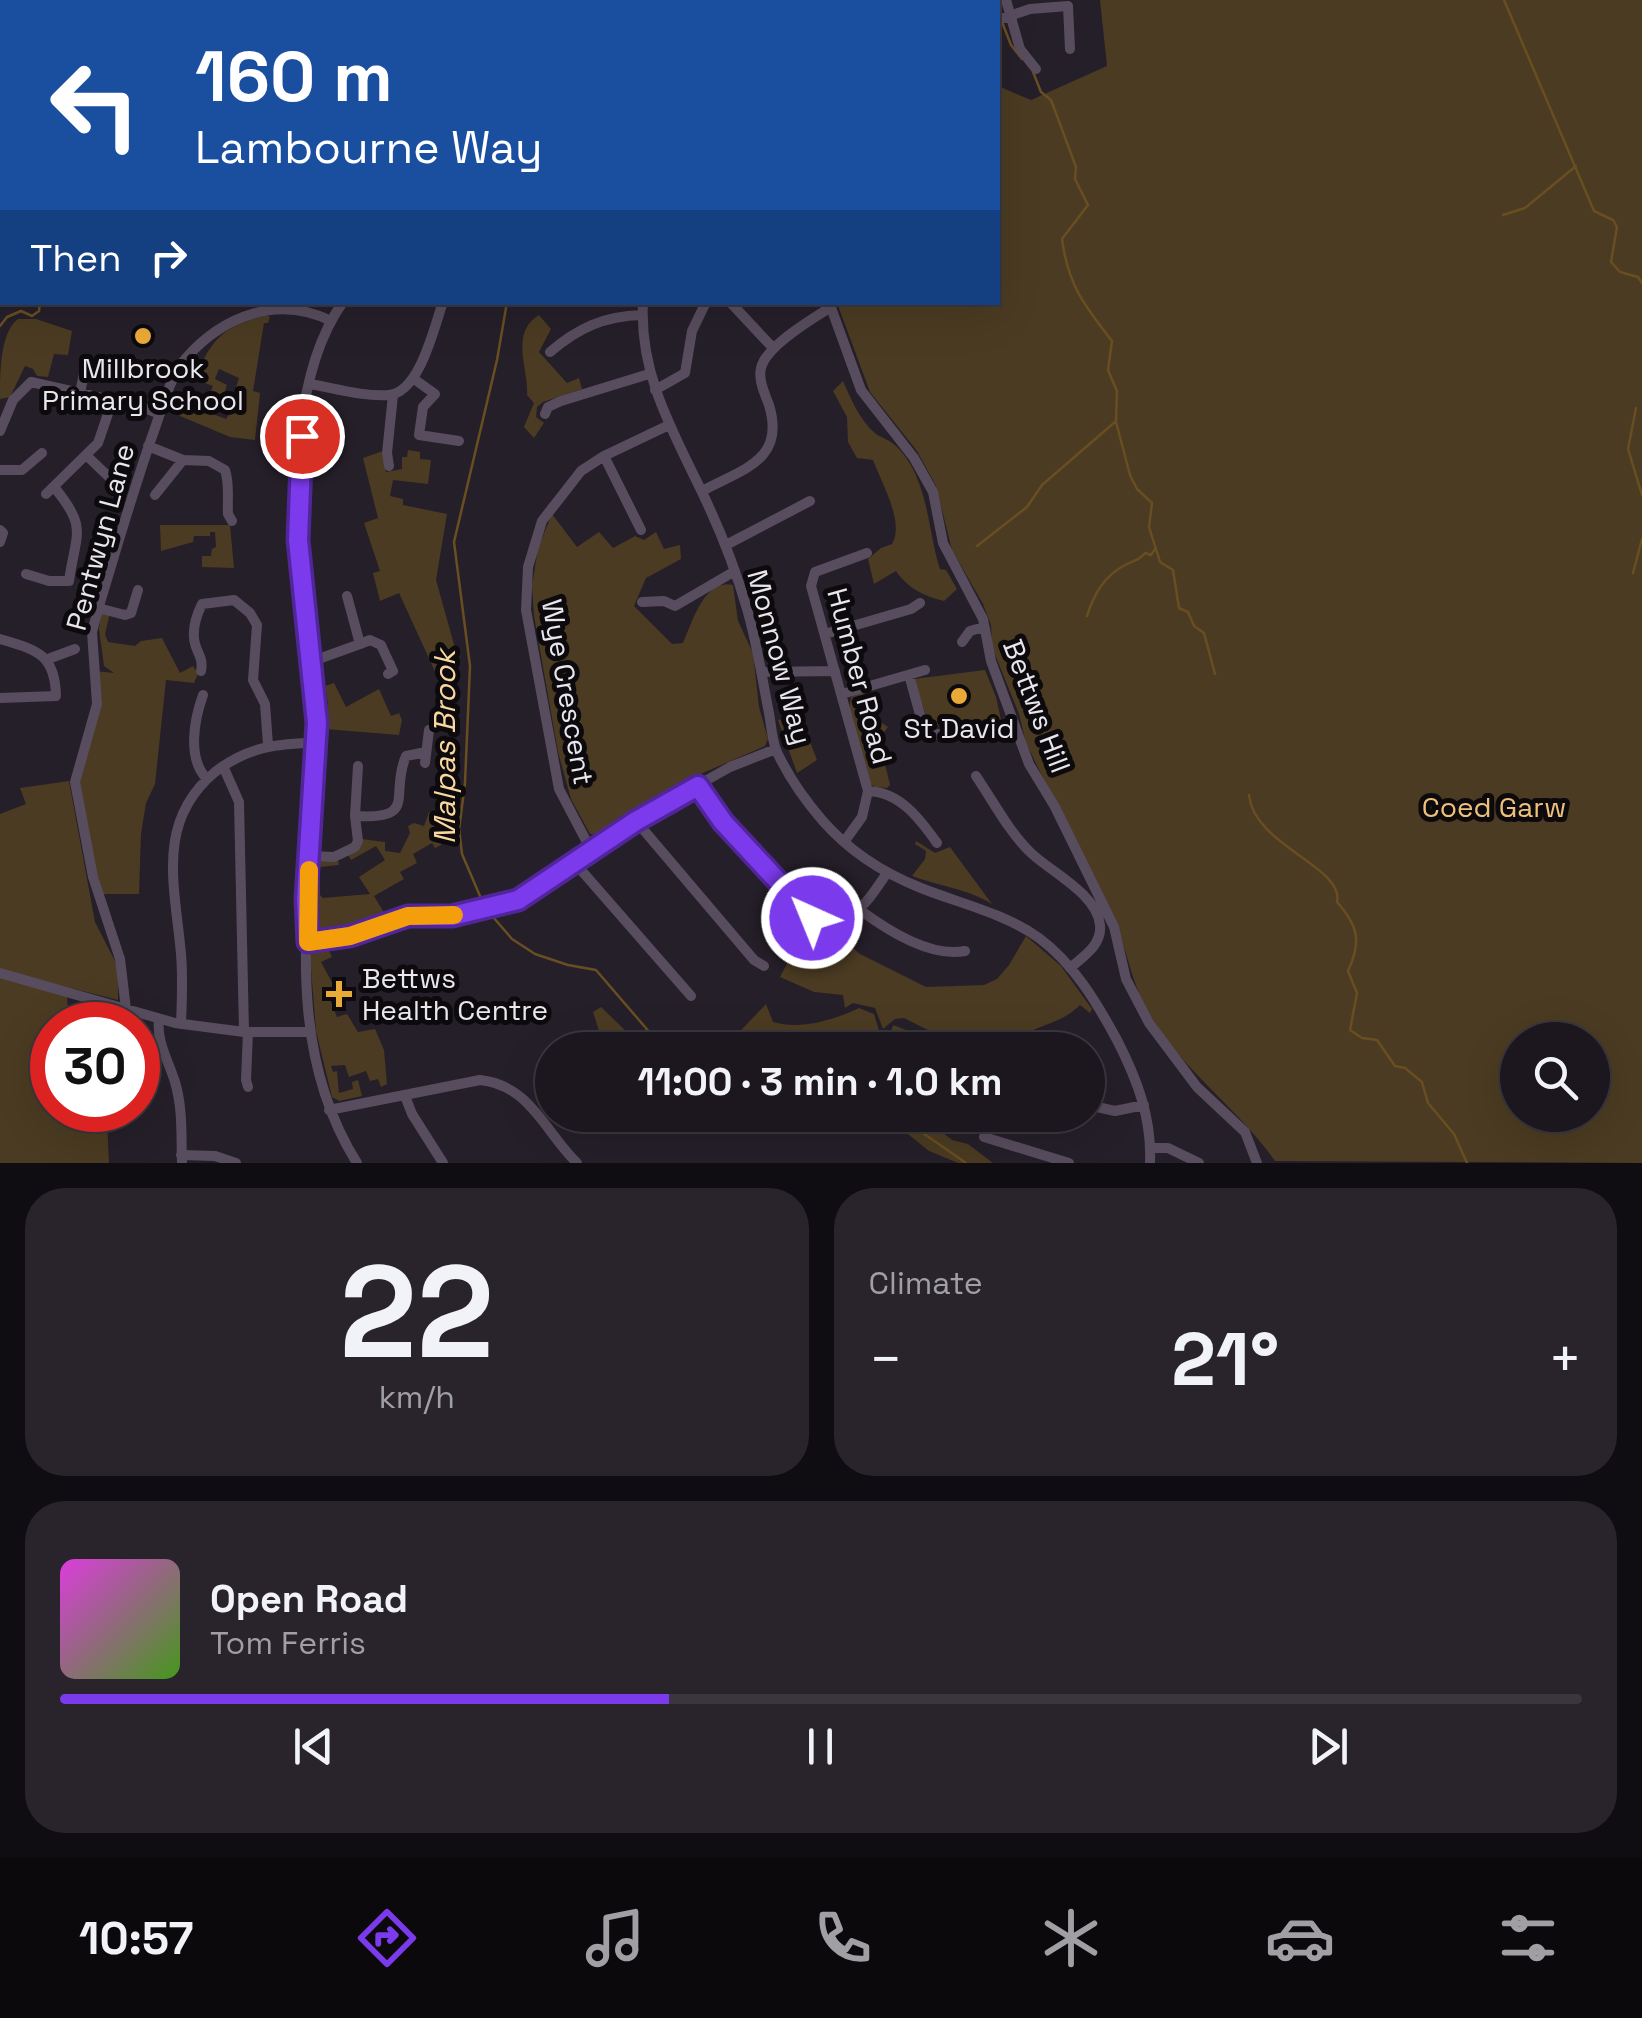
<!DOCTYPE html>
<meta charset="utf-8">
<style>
:root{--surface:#1c171f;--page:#29242c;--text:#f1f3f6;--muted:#a09fa4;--line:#3a363d;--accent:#7c3aed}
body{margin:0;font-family:"Space Grotesk",sans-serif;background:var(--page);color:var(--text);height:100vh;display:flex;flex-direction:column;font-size:38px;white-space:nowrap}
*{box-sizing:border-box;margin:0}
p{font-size:32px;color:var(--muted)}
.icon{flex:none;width:55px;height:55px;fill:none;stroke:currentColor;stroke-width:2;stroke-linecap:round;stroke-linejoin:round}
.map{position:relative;height:1163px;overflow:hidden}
.sheet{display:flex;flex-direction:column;gap:25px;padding:25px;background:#0f0d11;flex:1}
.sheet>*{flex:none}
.banner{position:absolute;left:0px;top:0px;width:1000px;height:305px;box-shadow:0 10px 40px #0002,0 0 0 2px var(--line);background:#1a4fa0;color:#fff;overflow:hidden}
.buttons{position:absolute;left:1500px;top:1022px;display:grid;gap:20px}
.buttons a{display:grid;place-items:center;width:110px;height:110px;border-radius:50%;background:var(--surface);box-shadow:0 10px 40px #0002,0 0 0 2px var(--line);font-size:50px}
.speed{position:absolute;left:30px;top:1002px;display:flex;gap:20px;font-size:50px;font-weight:700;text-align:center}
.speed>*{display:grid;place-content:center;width:130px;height:130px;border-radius:50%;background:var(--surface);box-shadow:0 10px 40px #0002,0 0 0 2px var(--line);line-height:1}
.speed .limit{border:15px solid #d22;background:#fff;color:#111}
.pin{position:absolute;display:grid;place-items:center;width:85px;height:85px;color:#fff;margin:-42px;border:5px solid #fff;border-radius:50%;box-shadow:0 2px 10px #0007}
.me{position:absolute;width:110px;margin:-55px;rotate:316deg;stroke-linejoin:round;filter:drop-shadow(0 0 8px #0008)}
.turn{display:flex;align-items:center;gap:35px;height:210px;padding:0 30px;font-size:45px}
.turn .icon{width:130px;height:130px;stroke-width:2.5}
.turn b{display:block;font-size:70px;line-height:85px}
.then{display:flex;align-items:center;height:95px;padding:0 30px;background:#0003;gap:20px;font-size:38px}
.big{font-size:75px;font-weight:800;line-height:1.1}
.sheet .tile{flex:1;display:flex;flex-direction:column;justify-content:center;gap:15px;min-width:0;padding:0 35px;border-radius:40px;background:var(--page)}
.sheet .dial{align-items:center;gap:0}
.dial b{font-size:130px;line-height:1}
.song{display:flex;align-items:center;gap:30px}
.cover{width:120px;height:120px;border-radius:15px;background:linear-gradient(135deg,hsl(300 70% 55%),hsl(100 70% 35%))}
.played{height:10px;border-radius:5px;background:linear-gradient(90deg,var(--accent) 40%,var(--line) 40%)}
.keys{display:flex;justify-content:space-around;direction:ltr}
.heat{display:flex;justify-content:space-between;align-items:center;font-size:55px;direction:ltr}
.sheet .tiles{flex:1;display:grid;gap:25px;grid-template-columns:1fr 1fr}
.tile:last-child{grid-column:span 2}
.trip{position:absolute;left:535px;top:1032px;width:570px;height:100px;border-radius:50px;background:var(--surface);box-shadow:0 10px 40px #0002,0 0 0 2px var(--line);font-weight:800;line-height:100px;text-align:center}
.tab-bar{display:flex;height:160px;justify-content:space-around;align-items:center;background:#0b090c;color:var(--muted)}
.tab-bar .icon{width:70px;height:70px}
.tab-bar .selected{color:var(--accent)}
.tab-bar b{font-size:45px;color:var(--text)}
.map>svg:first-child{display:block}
.green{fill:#4b3b22;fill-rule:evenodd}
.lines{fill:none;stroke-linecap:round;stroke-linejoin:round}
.stream{stroke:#694e21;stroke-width:2.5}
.canal{stroke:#694e21;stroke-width:8}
.minor{stroke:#584d5e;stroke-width:10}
.route-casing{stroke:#51269a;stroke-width:25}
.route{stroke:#7c3aed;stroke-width:18}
.slow{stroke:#f59e0b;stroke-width:18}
.poi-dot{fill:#eaaa38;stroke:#0d0a0e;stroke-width:4}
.labels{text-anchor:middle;stroke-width:10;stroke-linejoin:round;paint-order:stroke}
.poi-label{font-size:28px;fill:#eae6ed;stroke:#0d0a0e}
.street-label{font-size:28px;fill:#eae6ed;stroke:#0d0a0e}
.park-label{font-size:28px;fill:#edc07b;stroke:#0d0a0e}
.water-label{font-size:30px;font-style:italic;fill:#fbd7a0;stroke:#0d0a0e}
</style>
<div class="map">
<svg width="1642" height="1163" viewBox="0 0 1642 1163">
<rect width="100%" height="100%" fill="#251f29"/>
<!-- green -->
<path class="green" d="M1100,0H1642V1163L1275,1161C1238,1108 1183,1071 1150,1015C1127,977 1128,939 1104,902L1026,743L1019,714L992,647L991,625L983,604L952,550L936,486L917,451L870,392L837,303L998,302V86L1031,100L1107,66ZM1518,1040H1592V1115H1518Z
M266,315L270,317L268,323H264L253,391L260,393L255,440L230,437L180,416L178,402L181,400L184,401L182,408L197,414L200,409L226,419L235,405L231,403L239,378L219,369L215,379L227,385L220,407L207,401L213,386L205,383L207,373L199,370C214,334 229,326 266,315Z
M539,315L551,329L539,352L567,383L579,378L582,389L543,402L537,407L536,417L544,423L534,438L524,427L534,403L527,395C529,370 509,333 539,315Z
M18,319H36L72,331L68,355L54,354L48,377L37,376L33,369L25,366L10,397L0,399C0,372 0,332 18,319Z
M843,381C851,399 860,421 876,434C882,438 890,440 896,446C929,478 927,529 940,569L946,570L957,589L944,601C926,597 907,588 896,571L874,584L868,559L881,548L892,544C905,522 881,482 873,460L857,458L848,442L847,417L833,391Z
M408,450L420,452V459L431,460L428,484L393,480L390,496L403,499V505L447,514L436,580L455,648L453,698L448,700L399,593L380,601L373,573L380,571L364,523L378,518L363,458L383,451L386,472L402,469V457H407Z
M552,514L577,547L599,532L613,548L635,536L644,540L656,532L664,549L680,545L681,559L646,578L634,606L672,644L683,643C692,623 704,578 733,585L738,621L753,653L759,707L768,739L765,746L696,776L602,836L590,834L571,799L558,752L534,616L532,586L538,548Z
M160,525H230L234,568L202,567V556H211L212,549L216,547L215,532H210V536H194L193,542L161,551Z
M110,613L105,634L108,642L135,646L141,641L162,638L180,673L193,666L198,674L194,683L166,680L155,784L146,803L141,834L139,894H98L75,782L97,704L94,671L114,673L104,666L99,629L101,614Z
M985,670L996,697L1006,743L965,719L948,735L945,725H929L914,679Z
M334,683L346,707L379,689L391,716L399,713L402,720L399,735L325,729L328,703L325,686Z
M865,691L867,700L858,703L864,719L873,717L888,727L879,739L890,785L887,788L875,787L869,783L849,710L851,697Z
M800,716L817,760L797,773L778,720Z
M69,781L95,922L118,967V1000L0,970V814L26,804L20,788Z
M429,812H445L441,845L435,848L432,843L413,854L417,863L400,872L404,879L374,896L386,916L350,928L314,935L310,922L314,867L319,862L338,859L339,865L320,867V895L323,898L370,894L359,877L385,860L376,846L351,860L348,855L361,839L385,842V851L400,853L410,833L408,826L414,823L424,826Z
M916,841L935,853L950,847L992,904C968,889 939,886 912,876L925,859L926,851L915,844Z
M800,911L815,924L827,926L860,954L926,987L984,985L997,979L1009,965L1026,936L1061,966L1092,1009L1090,1013L1080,1005C1065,1020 1049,1023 1031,1031C980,1055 952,1043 904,1018L895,1019L883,1029L875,1008L853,1003L845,1008L843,995L814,992L780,977L802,935L783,925Z
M327,946L332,957L321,962L335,988L327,992L337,1017L347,1014L358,1032L375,1029L384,1050L387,1084L381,1087L378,1079L370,1081L366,1071L349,1077L345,1065L331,1066L333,1072L337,1071L339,1093L353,1089L352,1082L358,1080L362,1096L339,1101L332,1097L316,1031L310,956L316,947Z
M0,976L67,996L69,1025H52V1110H76L79,1129L107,1120L109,1163H0Z
M766,1004L773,1022C801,1030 834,1020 859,1008L874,1014L881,1037L890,1035L893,1025L906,1030L914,1041L989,1050H697L727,1045Z
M601,1007L628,1033L652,1050H552V1067L542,1054L599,1031L593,1012Z
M872,1115H958L942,1132L952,1140L968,1144L993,1163H958L929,1151L899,1127Z"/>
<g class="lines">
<!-- stream -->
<path class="stream" d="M523,0L524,2
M995,0V2
M1504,0L1594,211L1613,220L1617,227L1611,262L1620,272L1638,277L1642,283
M244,2V0
M1002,22L1011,45L1022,59
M1033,72L1041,92L1051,100L1076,167L1075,179L1088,205L1062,239C1068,285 1084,305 1112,341L1108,370L1117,391L1116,422L1130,475L1137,489L1152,503L1149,527L1160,562L1173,570L1179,608L1188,612L1194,626L1204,633L1215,674
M1503,215L1525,208L1576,166
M0,276L2,274
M0,326L7,317L21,311L32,316L39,311L40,302
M1636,408L1628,449L1642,495
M977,546L1027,507L1042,485L1115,422
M1633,573L1642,539
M1087,616C1094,594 1104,576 1125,565C1134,560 1139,561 1145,553L1151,555L1155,549
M1249,795C1254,846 1345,867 1337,902C1358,926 1362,941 1348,971L1357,993L1350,1030L1362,1038L1377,1040L1395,1066L1405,1068L1422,1082L1428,1103L1454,1134L1467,1163
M483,903L462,854L459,829L465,783L470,666L454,542L497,360L507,302
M487,910L512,939L535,954L568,965L596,970L651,1034L719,1050
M897,1115L966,1163"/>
<!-- canal -->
<path class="canal" d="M138,2L140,0
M0,197H2"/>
<!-- minor -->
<path class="minor" d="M808,0L809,2
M871,0L872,2
M937,0L938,2
M989,0V2
M1006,0L1020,49L1036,69
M43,2V0
M79,2V0
M599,2V0
M911,2L919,0
M998,20L1030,9L1068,6L1070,49
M343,302C293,372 293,493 301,575C306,626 317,675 317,726C318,874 273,1029 357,1163
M643,302C639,372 671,428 700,488C719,527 735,567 747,609C757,643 762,678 769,713C771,724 772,739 776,750C787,774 804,799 822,820C848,850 883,873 921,888C961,904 1004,913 1039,938C1074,964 1097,1003 1117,1040C1137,1079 1152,1118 1150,1163
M730,302L773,348
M829,302L861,390L914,458L933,492L943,543L983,619L991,661L1029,764L1055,807L1114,927L1126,979L1149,1023L1197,1087L1245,1132L1257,1163
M550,352C578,328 604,316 642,315
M414,379L435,394L423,407L419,435L459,441
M310,384C334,388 364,397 389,395C420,392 434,327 443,302
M655,390L685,373L692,331L706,302
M80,393L86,364
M545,414L548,407L561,401L649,374
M0,431L13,400L31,382L142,407L160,414
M148,446L183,460L209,461L225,470C230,485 227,500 228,514L232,521
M87,456L110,478
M604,456L641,530
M389,466L387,453L393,395
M0,470H22L42,453
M702,491C742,469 786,461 769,405C765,394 758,380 761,368C766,346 812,319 831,307
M46,494L98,443L112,402
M155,495L183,460
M0,530L3,533L0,542
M726,545L810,501
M26,574L49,581H69C76,532 88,528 54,487
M642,602L664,601L675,606L735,571
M98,608L125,615L131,613L138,590
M825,634L911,609L920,603
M0,639C37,650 55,654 56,696L0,698
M962,642L970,631L984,627
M360,644L370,640L381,645L393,671L388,674
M48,659L75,649
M313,661L360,644L347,596
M201,671C204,656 195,652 194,638C193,627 197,614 202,604L234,600L250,613L257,625L253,680L265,704L268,745
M761,672L835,671
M909,675L926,736L939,734
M842,694L925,670
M203,695C194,720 187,759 207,779
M425,763L429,730
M223,766L239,802L244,1032
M976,776C993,801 1009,832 1031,853C1051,872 1097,894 1100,925C1102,945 1084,956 1070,968
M698,786L723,822L812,918C852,929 867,902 887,873
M868,791C900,792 920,819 937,843
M355,816C419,820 389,795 406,756L426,752
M636,821L754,960L764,966
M844,842L862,817L868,791L811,586L815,572L867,553
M591,850L559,789L526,610L528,567L542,521L581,471L604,456L669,425
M310,856L334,857L355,847L358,841L355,816L358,766
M574,862L691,996
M860,910C887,930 930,958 965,951
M307,941L350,936L408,916H452L518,900L654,810L730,767L776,749
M0,973L175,1023L244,1032H308
M126,1009L120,959L93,877L75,782L97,704L92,632L99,606C117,547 134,487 155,428C163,405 170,377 186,358C224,315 279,295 331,321
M159,1020C156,1041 169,1062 175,1082C183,1109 181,1135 182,1163
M181,1024C182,1000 183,977 181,954C175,886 155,822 215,772C247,747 278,743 317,743
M248,1032L246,1080L248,1087
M405,1096L412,1114L443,1163
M1088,1105L1115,1111L1144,1105
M329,1110L480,1080C530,1085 545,1132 577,1163
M984,1137L1069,1163
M1151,1148H1168L1199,1163
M181,1155L215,1156L236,1163"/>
</g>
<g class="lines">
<!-- route casing -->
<g class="route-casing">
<path id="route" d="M302,436L298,540L317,723L306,899L308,942L350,936L408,916H452L518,900L636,821L698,786L723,822L812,918"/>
</g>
<!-- route -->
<use href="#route" class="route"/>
<!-- slow -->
<path class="slow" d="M309,870L308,942L350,936L408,916L454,915"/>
</g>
<!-- markers -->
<g class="poi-dot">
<circle cx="143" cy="336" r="10"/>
<circle cx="959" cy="696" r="10"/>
<path d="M334 979h10v10h10v10h-10v10h-10v-10h-10v-10h10z"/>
</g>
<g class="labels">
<!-- poi labels -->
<g class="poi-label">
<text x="143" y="378">Millbrook<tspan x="143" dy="32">Primary School</tspan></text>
<text x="959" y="738">St David</text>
<text x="362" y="988" text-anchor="start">Bettws<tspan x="362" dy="32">Health Centre</tspan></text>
</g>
<!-- street labels -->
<g class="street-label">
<text transform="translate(100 537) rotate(-75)" y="10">Pentwyn Lane</text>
<text transform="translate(780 657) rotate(75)" y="10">Monnow Way</text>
<text transform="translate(860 676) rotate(75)" y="10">Humber Road</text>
<text transform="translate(568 692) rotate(80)" y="10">Wye Crescent</text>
<text transform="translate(1037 706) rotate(69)" y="10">Bettws Hill</text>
</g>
<!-- park labels -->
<g class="park-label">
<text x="1494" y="817">Coed Garw</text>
</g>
<!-- water labels -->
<g class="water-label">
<text transform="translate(445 747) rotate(-90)" y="10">Malpas Brook</text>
</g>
</g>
</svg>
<div class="buttons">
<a><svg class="icon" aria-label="search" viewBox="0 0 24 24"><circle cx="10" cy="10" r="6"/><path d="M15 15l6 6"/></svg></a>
</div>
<div class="speed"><div class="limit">30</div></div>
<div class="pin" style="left:302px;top:436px;background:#d93025"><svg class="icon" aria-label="arrive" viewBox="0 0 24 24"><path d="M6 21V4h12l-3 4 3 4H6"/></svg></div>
<svg class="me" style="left:812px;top:918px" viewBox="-20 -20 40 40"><circle r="17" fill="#7c3aed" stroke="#fff" stroke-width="3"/><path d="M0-11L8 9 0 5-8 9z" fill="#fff"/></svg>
<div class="trip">11:00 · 3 min · 1.0 km</div>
<div class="banner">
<div class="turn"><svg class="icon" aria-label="left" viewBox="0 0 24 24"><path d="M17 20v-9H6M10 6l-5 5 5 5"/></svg><div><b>160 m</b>Lambourne Way</div></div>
<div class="then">Then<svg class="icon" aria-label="right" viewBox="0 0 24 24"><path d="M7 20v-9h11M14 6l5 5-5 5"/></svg></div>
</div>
</div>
<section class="sheet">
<div class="tiles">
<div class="tile dial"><b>22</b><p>km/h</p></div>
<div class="tile"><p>Climate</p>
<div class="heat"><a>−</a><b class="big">21°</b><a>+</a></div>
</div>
<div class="tile">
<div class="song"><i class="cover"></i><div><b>Open Road</b><p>Tom Ferris</p></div></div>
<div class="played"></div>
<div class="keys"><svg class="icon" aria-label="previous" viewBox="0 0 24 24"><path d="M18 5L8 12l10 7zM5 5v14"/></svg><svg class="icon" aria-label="pause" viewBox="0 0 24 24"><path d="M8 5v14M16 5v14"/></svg><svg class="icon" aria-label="next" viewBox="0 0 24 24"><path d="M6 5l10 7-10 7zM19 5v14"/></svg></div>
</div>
</div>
</section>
<nav class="tab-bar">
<b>10:57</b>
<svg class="icon selected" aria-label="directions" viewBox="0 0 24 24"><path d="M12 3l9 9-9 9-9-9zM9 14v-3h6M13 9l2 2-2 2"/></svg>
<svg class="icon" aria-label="music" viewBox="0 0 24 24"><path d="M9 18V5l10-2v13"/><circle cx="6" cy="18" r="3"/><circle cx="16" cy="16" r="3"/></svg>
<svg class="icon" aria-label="phone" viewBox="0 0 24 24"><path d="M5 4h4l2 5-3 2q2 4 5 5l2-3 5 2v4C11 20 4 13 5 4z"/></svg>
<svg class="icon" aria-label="climate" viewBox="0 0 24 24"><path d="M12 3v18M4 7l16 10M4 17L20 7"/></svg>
<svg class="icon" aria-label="car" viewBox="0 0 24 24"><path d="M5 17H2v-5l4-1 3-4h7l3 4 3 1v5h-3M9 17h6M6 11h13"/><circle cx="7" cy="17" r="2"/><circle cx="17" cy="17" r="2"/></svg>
<svg class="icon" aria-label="filters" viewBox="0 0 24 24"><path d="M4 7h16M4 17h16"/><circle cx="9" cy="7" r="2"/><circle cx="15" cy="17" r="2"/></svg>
</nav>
